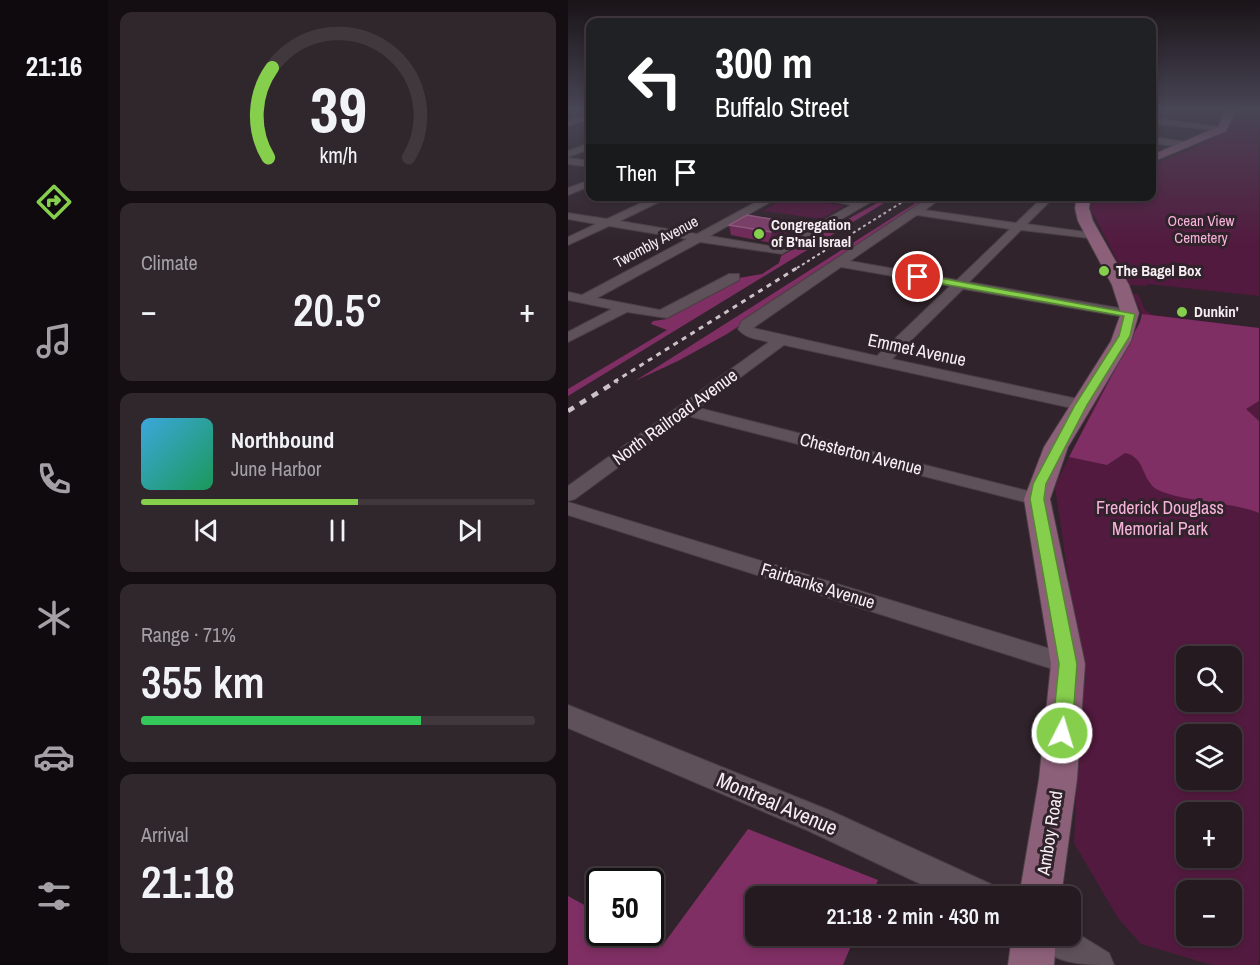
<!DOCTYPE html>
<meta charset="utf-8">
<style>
:root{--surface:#241a20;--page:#30272d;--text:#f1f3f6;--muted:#a3a1a5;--line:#41383e;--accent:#85cf4c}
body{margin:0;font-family:"Archivo Narrow",sans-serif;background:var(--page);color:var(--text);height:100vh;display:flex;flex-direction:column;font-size:22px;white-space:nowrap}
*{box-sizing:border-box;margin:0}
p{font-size:20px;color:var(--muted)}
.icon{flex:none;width:33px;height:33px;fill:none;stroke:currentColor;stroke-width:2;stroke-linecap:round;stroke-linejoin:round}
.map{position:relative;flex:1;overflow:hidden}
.sheet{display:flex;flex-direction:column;gap:12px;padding:12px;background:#140e12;width:460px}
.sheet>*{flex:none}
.banner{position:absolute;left:18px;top:18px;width:570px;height:183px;border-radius:12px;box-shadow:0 3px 9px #0003,0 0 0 2px var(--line);background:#202124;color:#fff;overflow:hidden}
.tools{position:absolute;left:608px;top:646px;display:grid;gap:12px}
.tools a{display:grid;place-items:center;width:66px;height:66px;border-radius:12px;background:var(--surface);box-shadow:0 3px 9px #0003,0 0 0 2px var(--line);font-size:30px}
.speed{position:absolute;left:18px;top:868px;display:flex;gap:12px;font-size:30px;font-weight:700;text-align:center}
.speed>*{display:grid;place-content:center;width:78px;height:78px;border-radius:50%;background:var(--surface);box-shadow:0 3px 9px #0003,0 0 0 2px var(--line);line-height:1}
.speed .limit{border:3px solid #111;border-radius:9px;background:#fff;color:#111}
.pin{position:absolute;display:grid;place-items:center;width:51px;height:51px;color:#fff;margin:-26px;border:3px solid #fff;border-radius:50%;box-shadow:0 2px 6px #0007}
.me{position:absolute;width:66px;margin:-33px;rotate:5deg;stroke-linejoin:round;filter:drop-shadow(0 0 4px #0008)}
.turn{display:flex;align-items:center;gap:21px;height:126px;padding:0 30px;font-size:27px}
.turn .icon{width:78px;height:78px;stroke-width:2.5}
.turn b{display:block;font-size:42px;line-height:51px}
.then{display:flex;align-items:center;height:57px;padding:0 30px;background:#0003;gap:12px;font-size:22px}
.big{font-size:45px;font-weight:600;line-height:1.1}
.sheet .tile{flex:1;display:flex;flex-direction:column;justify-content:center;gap:9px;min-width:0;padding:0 21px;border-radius:12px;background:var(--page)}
.sheet .dial{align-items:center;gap:0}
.dial svg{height:156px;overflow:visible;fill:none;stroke:var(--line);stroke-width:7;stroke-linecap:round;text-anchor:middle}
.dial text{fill:var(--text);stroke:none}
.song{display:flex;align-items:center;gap:18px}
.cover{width:72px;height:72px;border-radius:9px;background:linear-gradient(135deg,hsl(200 70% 55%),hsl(150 70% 35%))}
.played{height:6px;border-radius:3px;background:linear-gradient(90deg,var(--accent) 55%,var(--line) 55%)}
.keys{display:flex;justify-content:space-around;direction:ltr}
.heat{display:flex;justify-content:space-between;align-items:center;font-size:33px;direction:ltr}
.charge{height:9px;border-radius:4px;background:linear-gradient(90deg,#34c759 71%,var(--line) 0)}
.trip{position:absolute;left:177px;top:886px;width:336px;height:60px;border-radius:12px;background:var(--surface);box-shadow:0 3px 9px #0003,0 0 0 2px var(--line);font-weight:600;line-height:60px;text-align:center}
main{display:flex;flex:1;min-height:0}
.menu{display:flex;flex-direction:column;width:108px;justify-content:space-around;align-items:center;background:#0e0a0d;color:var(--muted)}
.menu .icon{width:42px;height:42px}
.menu .current{color:var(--accent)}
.menu b{font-size:27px;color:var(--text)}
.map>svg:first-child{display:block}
.green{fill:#531a3f;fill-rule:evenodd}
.forest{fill:#7f2f63}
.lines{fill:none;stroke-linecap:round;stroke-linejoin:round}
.minor-casing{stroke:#493e44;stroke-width:2}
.major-casing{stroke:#493e44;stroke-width:2}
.minor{fill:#5f5159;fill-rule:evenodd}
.major{fill:#8d607a;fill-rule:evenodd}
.rail-far2{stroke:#cbc2c7;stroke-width:2;stroke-dasharray:3 3;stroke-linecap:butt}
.rail-far1{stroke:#cbc2c7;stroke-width:3;stroke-dasharray:5 5;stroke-linecap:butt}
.rail{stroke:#cbc2c7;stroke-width:4.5;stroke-dasharray:7 7;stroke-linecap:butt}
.wall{fill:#74295a}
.shaded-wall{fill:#531e41}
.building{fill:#823e6b;stroke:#945a80;stroke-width:1.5}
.route{fill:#85cf4c;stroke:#568731;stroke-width:1.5}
.poi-dot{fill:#85cf4c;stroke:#30232b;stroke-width:2}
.labels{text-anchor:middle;stroke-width:6;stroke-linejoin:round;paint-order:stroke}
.far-park-label{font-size:15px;fill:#f8b3da;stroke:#30232b}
.far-poi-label{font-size:15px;font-weight:bold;fill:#f6eef2;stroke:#30232b;text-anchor:start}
.far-street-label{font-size:15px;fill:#f6eef2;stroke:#30232b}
.street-label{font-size:18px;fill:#f6eef2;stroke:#30232b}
.park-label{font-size:18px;fill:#f8b3da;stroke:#30232b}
.near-street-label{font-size:21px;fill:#f6eef2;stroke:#30232b}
</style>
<main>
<nav class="menu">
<b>21:16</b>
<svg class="icon current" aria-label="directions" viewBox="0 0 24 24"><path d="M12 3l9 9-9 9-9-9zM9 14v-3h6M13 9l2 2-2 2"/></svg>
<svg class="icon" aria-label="music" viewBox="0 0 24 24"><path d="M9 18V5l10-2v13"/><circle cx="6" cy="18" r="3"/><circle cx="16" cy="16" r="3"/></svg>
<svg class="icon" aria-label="phone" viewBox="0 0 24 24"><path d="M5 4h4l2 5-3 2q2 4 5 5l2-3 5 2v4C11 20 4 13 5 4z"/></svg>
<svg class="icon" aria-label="climate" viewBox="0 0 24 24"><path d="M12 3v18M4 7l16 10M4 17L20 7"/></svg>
<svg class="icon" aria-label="car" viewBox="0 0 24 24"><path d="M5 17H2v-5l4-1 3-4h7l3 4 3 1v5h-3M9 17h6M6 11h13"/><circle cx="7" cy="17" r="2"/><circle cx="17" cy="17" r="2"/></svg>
<svg class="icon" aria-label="filters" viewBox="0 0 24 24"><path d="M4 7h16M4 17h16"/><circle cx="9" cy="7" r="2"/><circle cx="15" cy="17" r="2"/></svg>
</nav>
<section class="sheet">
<div class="tile dial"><svg viewBox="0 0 100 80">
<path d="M14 69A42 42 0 1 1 86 69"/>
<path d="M14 69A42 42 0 0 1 16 23" stroke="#85cf4c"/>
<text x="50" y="56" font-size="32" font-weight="700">39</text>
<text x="50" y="72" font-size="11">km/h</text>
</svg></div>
<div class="tile"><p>Climate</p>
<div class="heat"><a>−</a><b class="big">20.5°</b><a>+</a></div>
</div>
<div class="tile">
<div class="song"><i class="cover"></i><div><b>Northbound</b><p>June Harbor</p></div></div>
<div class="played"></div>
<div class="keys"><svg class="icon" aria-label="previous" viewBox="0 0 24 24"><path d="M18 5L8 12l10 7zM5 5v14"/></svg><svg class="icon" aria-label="pause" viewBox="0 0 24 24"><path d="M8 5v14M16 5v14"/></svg><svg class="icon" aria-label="next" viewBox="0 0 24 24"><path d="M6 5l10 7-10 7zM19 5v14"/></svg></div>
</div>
<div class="tile"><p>Range · 71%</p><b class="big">355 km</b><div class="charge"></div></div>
<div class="tile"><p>Arrival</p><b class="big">21:18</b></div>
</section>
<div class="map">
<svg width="692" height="965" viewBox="0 0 692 965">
<rect width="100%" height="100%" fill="#30232b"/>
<!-- green -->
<path class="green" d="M666,119H691V296L580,284L578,286L562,285L523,210L524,197L584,196V165C608,154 653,141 666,119Z
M219,197L277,206L253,219L196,211L191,213Z
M565,294H570L577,310L585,315L691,328V965H644L573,944L550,918L506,843L514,673L487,486L528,402L572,322L574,314ZM618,657H663V702H618ZM618,735H663V780H618ZM618,813H663V858H618ZM618,891H663V936H618Z"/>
<!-- forest -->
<path class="forest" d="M320,197H326L0,396V389L99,330L83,324L85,321L99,319L171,278L194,274L211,263L213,256Z
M357,197H364L159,334L110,361L67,381Z
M574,314L691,328V401L678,409L691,421V513C661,501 616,502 590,490C573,481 578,457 557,453L539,465L501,457L572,322Z
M180,829L310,880L303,897H188V936H287L275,965H0V896L31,913L32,933H70L94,946Z"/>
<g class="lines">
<!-- minor casing -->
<g class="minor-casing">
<path id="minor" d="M22,115V119L0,126V121Z
M589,119L654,127L658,129L654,131L591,124L584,126V121Z
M584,137L619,142L623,145L619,148L584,143Z
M22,143V149L0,157V151Z
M0,158L22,161V167L0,164Z
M22,180V186L0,195V188Z
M88,196H103L52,221L129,234L199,196H213L142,236L208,247L283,205L237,196L292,200L299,196H313L214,254L132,242L29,298L92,310L161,274H171V280L99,318L59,312L0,342V332L44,309L0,300V292L14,295L119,239L41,226L0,245V237L28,224L0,219V213L39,219Z
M363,196H376L357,210L448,223L476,196H487L459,224L525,233L529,235V239L453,230L401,282L562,310L569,314L562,318L395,289L324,359L519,401L522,405L519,409L513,410L216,345L131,408L476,495L479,499L476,503L469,505L120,416L7,499L0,501V486L201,342C190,339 178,339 170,329L174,321ZM349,215L442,229L389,280L282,261ZM273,267L382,286L309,356L185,328Z
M0,502L509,657L513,664L509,671L500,674L491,671L0,515Z
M0,705L263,811L427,886L431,897H380L241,831L0,728Z
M502,929L541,953L546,965C515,965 480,965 466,936H502Z"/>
</g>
<!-- major casing -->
<g class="major-casing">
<path id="major" d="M658,109H668L658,131L584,162V155L650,127Z
M509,196H523L521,208L525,221L561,285L571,313L563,341L500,447L482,499L517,664L509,779L493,897H451L471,779L483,664L456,499L476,447L543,341L553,313L544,285L510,221L507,208Z
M444,936H488L486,965H440Z"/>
</g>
<!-- minor -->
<use href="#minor" class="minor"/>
<!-- major -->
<use href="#major" class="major"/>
<!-- rail-far2 -->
<path class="rail-far2" d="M229,268L344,196"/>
<!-- rail-far1 -->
<path class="rail-far1" d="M46,382L232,266"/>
<!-- rail -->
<path class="rail" d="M0,411L49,381"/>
</g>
<!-- wall -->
<path class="wall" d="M220,222L221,232L204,243L163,235L161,225Z"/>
<!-- shaded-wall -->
<path class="shaded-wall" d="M220,222L221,232L204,243L203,232Z"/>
<!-- building -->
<path class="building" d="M179,215L220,222L203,232L161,225Z"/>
<!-- sky -->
<linearGradient id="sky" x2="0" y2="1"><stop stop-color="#1a1318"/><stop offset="0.45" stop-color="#484555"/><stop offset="1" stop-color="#484555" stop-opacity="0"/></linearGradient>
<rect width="692" height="244" fill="url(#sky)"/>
<!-- route -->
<path class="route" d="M350,274L567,314L562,336L519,405L478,484L476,499L509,664L504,733L501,739L494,741L487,739L484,733L491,664L462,499L465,484L507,405L551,336L556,316L347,279L346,277Z"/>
<!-- markers -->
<g class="poi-dot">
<circle cx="191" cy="234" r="6"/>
<circle cx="536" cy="271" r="6"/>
<circle cx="614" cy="312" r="6"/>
</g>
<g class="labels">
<!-- far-park labels -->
<g class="far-park-label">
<text x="633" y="226">Ocean View<tspan x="633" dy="17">Cemetery</tspan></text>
</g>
<!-- far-poi labels -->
<g class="far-poi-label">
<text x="203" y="230">Congregation<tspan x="203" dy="17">of B'nai Israel</tspan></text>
<text x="548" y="276">The Bagel Box</text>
<text x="626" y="317">Dunkin'</text>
</g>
<!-- far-street labels -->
<g class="far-street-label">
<text transform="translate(88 242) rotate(-28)" y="5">Twombly Avenue</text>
</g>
<!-- street labels -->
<g class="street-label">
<text transform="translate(349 350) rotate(12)" y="6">Emmet Avenue</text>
<text transform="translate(107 417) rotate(-36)" y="6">North Railroad Avenue</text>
<text transform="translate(293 454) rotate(14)" y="6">Chesterton Avenue</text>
<text transform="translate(250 586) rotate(17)" y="6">Fairbanks Avenue</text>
<text transform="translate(482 833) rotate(-81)" y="6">Amboy Road</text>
</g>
<!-- park labels -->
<g class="park-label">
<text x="592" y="514">Frederick Douglass<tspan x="592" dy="21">Memorial Park</tspan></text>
</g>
<!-- near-street labels -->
<g class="near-street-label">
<text transform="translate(209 804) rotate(23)" y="7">Montreal Avenue</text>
</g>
</g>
</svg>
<div class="tools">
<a><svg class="icon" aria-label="search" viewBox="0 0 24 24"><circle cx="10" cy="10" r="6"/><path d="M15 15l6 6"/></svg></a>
<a><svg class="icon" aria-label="layers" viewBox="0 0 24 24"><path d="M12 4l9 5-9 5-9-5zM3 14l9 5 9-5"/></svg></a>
<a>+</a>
<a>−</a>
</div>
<div class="speed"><div class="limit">50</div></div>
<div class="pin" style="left:350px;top:277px;background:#d93025"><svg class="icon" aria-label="arrive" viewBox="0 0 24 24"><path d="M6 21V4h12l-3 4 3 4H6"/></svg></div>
<svg class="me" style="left:494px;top:733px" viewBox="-20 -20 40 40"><circle r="17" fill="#85cf4c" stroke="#fff" stroke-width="3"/><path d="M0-11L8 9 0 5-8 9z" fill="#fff"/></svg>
<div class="trip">21:18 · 2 min · 430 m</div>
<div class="banner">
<div class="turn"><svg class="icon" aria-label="left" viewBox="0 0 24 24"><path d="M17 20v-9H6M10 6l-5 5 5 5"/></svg><div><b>300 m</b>Buffalo Street</div></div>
<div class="then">Then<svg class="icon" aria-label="arrive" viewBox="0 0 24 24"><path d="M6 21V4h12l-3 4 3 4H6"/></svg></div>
</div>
</div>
</main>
